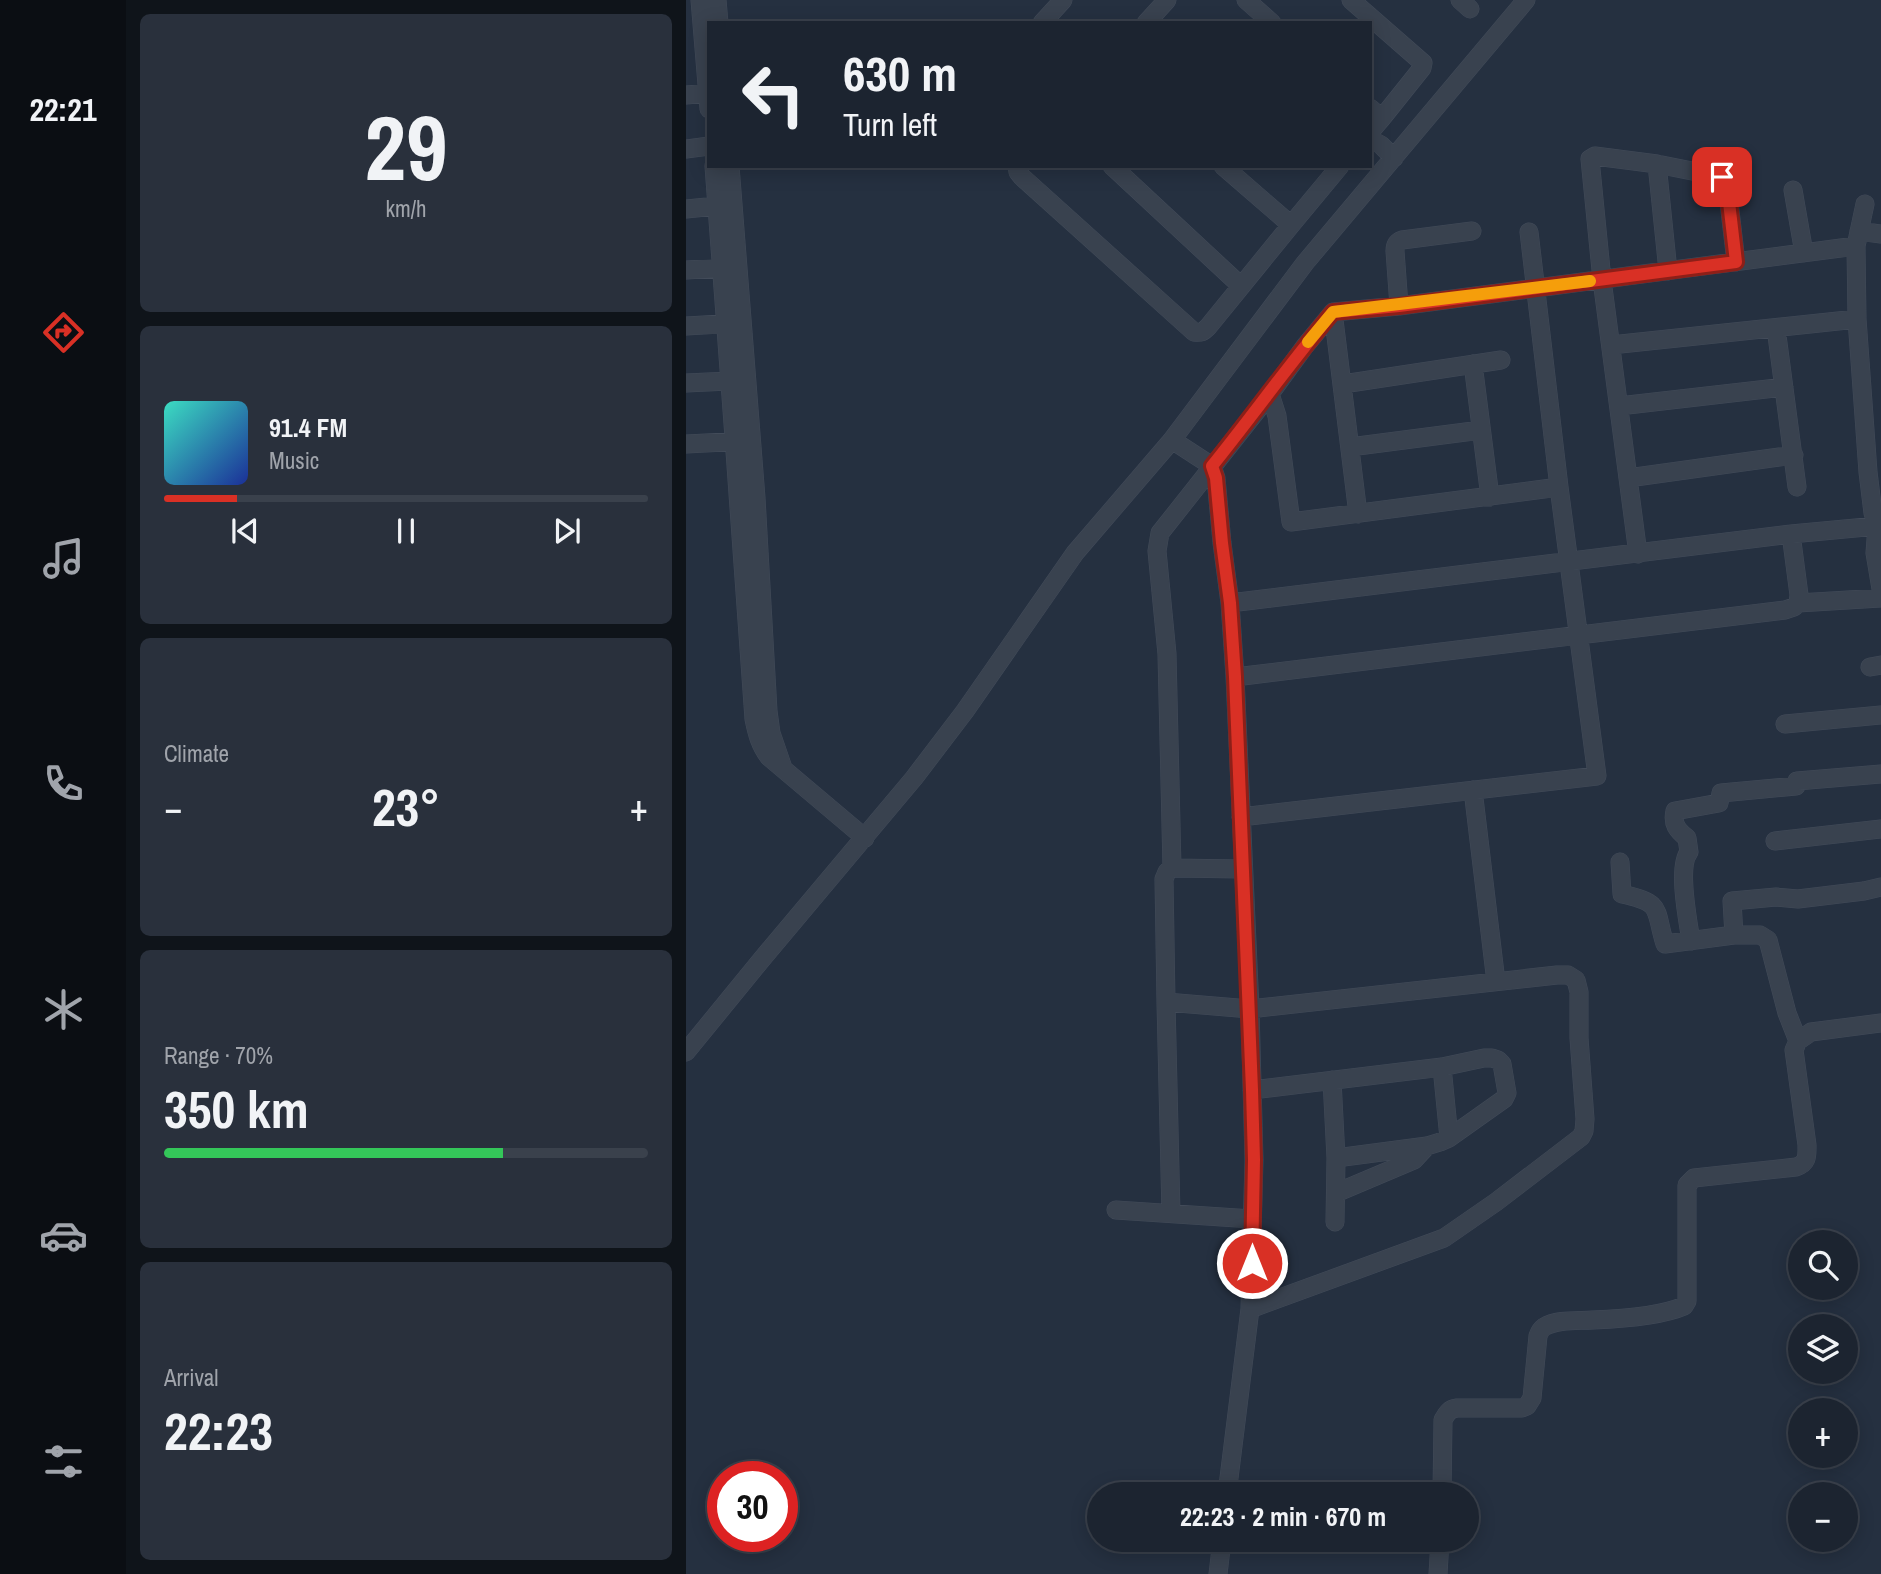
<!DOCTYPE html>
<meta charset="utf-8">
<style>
:root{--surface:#1c2430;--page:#29303c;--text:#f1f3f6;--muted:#a0a4ab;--line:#3a414c;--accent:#d93025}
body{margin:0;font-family:"Archivo Narrow",sans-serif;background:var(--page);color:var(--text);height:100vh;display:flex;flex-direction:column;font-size:26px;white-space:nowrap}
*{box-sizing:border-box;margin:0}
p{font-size:23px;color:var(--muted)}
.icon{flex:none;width:38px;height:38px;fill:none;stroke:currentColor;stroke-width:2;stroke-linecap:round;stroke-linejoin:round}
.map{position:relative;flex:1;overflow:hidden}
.panel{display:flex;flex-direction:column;gap:14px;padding:14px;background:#0f141a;width:560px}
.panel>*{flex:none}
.banner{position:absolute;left:21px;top:21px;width:665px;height:147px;border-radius:0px;box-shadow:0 4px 18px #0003,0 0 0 2px var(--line);background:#1c2430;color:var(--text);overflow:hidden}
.controls{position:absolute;left:1102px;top:1230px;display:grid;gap:14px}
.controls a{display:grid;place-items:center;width:70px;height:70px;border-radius:50%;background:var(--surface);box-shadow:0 4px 18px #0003,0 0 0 2px var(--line);font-size:35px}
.speed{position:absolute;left:21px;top:1461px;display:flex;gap:14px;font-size:35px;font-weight:700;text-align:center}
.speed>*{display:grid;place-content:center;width:91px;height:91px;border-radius:50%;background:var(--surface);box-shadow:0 4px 18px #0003,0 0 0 2px var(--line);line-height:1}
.speed .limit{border:10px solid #d22;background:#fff;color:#111}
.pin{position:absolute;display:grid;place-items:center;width:60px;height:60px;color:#fff;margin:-30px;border-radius:14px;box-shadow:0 4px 10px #0006}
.me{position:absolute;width:77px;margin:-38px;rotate:0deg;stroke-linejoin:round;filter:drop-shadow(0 0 5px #0008)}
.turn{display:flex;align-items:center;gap:24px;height:147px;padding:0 21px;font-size:32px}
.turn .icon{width:91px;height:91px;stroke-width:2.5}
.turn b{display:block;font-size:49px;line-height:60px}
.big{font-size:52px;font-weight:700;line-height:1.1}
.panel .tile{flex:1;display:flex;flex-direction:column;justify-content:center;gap:10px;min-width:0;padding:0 24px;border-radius:10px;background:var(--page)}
.panel .dial{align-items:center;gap:0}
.dial b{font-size:91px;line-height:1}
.song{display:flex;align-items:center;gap:21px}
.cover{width:84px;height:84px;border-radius:10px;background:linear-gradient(135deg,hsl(170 70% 55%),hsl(230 70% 35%))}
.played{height:7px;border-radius:4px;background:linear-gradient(90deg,var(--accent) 15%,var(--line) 15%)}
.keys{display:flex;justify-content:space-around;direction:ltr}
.heat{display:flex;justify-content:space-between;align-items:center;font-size:38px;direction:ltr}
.charge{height:10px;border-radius:5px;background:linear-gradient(90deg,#34c759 70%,var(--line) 0)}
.trip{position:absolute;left:401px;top:1482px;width:392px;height:70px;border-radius:35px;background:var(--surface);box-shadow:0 4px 18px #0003,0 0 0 2px var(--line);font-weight:700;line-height:70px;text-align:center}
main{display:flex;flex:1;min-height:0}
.menu{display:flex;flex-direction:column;width:126px;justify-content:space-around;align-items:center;background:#0b0e13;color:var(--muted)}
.menu .icon{width:49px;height:49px}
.menu .selected{color:var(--accent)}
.menu b{font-size:32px;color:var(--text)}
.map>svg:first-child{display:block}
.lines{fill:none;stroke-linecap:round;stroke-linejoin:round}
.minor-casing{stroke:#424b59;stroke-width:19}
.minor{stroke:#39424f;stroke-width:18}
.route-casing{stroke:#8d1f18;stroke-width:18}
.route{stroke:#d93025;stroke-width:12}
.slow{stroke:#f59e0b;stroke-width:12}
</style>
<main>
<nav class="menu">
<b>22:21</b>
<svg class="icon selected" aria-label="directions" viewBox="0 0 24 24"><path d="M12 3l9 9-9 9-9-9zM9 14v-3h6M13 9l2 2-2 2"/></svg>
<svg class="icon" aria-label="music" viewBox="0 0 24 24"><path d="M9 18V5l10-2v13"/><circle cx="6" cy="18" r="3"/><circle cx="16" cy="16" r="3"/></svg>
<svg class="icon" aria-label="phone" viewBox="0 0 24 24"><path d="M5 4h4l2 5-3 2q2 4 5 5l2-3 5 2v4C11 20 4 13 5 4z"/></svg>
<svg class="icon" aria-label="climate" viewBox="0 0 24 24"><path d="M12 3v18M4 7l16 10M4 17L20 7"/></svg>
<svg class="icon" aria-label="car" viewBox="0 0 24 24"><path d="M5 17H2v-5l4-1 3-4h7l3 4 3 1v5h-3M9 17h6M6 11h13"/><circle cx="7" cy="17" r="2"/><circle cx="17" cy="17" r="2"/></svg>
<svg class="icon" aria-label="filters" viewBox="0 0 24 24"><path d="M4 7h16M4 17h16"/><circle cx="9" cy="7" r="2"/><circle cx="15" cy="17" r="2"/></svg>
</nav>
<section class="panel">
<div class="tile dial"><b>29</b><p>km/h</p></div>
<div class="tile">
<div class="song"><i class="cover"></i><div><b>91.4 FM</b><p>Music</p></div></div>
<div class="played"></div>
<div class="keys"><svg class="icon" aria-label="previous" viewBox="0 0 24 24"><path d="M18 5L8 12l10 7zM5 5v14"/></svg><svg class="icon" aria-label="pause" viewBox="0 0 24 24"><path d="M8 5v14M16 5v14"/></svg><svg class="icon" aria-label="next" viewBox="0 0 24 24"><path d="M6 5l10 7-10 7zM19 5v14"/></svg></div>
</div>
<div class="tile"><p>Climate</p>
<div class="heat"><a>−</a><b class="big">23°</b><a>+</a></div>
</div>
<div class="tile"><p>Range · 70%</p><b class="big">350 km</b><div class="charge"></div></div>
<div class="tile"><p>Arrival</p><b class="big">22:23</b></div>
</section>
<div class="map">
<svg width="1195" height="1574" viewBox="0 0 1195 1574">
<rect width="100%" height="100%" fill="#253040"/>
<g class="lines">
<!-- minor casing -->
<g class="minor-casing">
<path id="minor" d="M14,0L23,109
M31,0L33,23
M560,0L586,23
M665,0L737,63L736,68L696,118
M774,0L784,9
M356,23L377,0
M460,23L481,0
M0,95L23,93
M684,108L696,118L684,132
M684,139L695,145L708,158
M0,149L23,146
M971,164L982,271
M28,166C42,350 55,535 68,719C71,734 74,745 83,757L179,838
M44,166L70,498L82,711L85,733L96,765
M331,166L332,172L336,177L508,332C515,333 517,332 522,327L605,225L654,166
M426,166L555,286
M537,166L605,225
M1107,190L1118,253
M1179,204L1170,246L1171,319L1182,472L1187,513L1191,526L1189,553L1195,589
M0,209L40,205
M1173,231L1195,234
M0,270L35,268
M713,306L709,251C709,245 710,242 716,240L786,231
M647,312L672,514
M0,326L52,323
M1090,328L1111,487
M925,345L1171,319
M787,364L804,497
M0,383L43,381
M657,384L815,360
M584,394L591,416L605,522L873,487
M933,406L1098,387
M486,440L526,466L530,478L536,543L544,603L549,677L564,1009L568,1160L564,1309L541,1494
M0,444L59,441
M664,447L795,430
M942,478L1108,455
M952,554L916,280L904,159L909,156L971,164L1036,177L1041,185L1050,262
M544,603L1105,534L1191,526L1195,528
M1112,603L1195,598
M1184,667L1195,665
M549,677L1099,610L1108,607L1112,603L1113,595L1105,534
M1099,724L1195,715
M787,790L810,982
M555,817L911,776L873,487L843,232
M1089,841L1195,829
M934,862L936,894C978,903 968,909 979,944L1048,935L1046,901L1090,897L1112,899L1178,891L1195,887
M486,868L481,654L471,551L474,533L584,394L619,346L647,312L713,306L1170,246
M1048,935H1074L1082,940L1101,1013L1112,1041
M1005,941C1002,921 991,867 1003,852L1001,838C991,830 986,824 989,811L1033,803L1035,793L1110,786L1111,781L1195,774
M480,1002L478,879L481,872L486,868L556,869
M0,1052L76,959L228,778L279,711L389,553L486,440L619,263L840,0
M756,1067L763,1138
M646,1080L650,1158L649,1222
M566,1090L756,1067L798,1058H806L812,1060L816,1064L821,1093L818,1099L763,1138L754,1142L741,1146L650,1158
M650,1193L728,1160L741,1146
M430,1210L566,1219
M485,1214L480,1002L564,1009L871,975H882L890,980L893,992V1038L899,1119L898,1131L895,1137L810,1202L758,1238L564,1309
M756,1494L757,1420C761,1413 763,1409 771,1408H836L841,1406L846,1398L852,1336C854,1331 854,1330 858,1327C871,1319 892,1321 907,1320C932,1319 975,1316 998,1306L1001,1301V1185L1008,1178L1110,1167C1122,1163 1121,1156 1121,1145L1108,1050L1112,1041L1125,1032L1195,1023
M532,1574L536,1540
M752,1574L754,1540"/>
</g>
<!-- minor -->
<use href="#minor" class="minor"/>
</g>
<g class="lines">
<!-- route casing -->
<g class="route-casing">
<path id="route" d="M566,1263L568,1160L566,1090L549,677L544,603L536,543L530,478L526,466C567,415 605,362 647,312L713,306L1050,262L1041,185L1036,177"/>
</g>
<!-- route -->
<use href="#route" class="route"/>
<!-- slow -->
<path class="slow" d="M622,342L647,312L904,281"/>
</g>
</svg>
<div class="controls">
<a><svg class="icon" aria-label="search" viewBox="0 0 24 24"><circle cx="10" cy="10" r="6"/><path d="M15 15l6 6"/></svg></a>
<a><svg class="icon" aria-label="layers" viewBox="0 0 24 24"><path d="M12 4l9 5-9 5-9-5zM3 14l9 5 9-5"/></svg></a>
<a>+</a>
<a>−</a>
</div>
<div class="speed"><div class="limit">30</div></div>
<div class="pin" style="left:1036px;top:177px;background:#d93025"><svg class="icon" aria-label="arrive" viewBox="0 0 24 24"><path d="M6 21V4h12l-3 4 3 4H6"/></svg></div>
<svg class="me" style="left:566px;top:1263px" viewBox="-20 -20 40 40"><circle r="17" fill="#d93025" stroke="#fff" stroke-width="3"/><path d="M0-11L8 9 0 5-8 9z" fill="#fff"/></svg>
<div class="trip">22:23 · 2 min · 670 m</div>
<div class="banner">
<div class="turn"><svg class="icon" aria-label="left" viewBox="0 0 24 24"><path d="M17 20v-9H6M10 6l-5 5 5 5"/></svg><div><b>630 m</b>Turn left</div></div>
</div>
</div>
</main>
